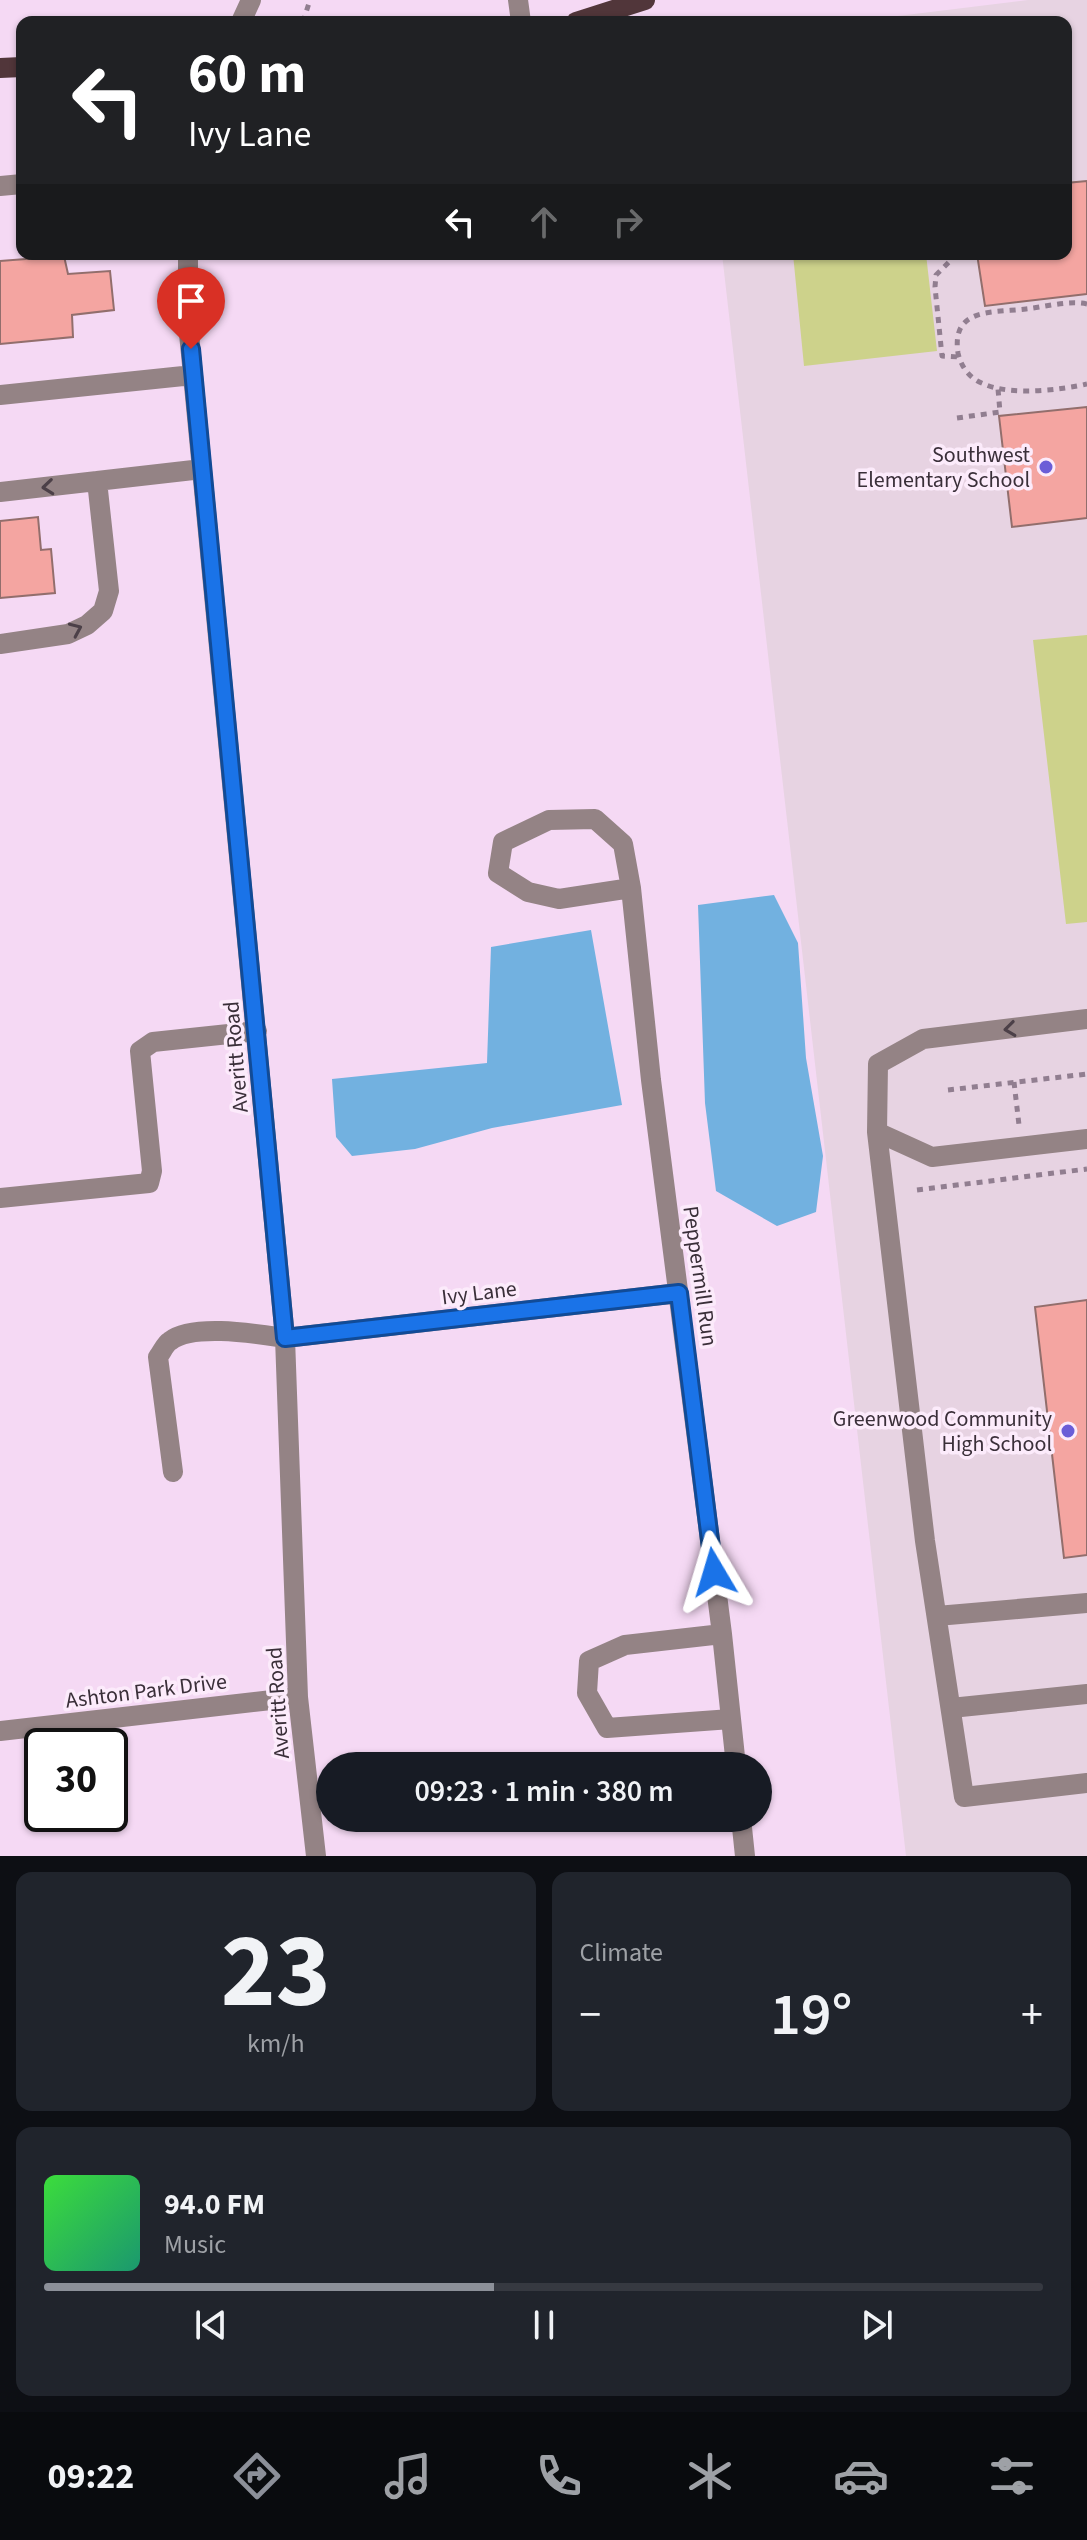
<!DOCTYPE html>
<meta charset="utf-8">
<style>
:root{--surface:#171b24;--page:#20242c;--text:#f1f3f6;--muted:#9ea1a6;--line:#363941;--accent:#8c9099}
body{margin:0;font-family:"Source Sans 3",sans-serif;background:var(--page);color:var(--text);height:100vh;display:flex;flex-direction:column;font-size:30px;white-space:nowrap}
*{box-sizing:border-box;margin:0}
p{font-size:26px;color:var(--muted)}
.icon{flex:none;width:44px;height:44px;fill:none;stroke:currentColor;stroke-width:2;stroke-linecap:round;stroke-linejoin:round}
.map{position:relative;height:1856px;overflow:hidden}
.drawer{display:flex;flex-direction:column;gap:16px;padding:16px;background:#0d0f14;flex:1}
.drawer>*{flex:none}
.hud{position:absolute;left:16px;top:16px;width:1056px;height:244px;border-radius:16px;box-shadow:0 2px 6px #0004;background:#202124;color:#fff;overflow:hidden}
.speed{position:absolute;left:24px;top:1728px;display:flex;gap:16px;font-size:40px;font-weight:700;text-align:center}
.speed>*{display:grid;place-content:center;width:104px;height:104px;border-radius:50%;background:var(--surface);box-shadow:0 2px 6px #0004;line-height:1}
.speed .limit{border:4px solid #111;border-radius:12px;background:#fff;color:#111}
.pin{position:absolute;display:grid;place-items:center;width:68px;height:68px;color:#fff;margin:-82px -34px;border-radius:50% 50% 50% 0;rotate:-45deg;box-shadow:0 0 8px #0007}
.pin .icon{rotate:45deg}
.me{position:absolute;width:88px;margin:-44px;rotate:353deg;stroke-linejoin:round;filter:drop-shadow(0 0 6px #0008)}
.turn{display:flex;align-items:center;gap:28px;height:168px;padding:0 40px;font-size:36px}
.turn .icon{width:104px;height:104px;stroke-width:2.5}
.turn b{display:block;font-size:56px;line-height:68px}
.lanes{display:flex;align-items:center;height:76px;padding:0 40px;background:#0003;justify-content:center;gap:40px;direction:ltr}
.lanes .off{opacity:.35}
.big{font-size:60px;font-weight:600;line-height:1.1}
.drawer .widget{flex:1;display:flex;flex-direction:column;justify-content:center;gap:12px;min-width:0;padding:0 28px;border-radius:16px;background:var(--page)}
.drawer .dial{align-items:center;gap:0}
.dial b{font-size:104px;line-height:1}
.song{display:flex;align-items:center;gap:24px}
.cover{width:96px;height:96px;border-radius:12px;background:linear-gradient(135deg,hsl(120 70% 55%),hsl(160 70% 35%))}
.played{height:8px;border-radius:4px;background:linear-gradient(90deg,var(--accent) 45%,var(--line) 45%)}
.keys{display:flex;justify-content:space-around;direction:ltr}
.heat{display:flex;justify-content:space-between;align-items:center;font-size:44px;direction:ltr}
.drawer .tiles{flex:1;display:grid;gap:16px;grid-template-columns:1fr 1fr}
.widget:last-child{grid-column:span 2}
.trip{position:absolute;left:316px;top:1752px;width:456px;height:80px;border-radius:40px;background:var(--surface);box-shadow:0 2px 6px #0004;font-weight:600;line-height:80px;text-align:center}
.dock{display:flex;height:128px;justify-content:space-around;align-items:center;background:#090b0e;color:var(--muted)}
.dock .icon{width:56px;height:56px}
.dock .current{color:var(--accent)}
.dock b{font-size:36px;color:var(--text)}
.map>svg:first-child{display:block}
.education{fill:#e7d3e2}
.green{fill:#cdd28b}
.water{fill:#72b1e0}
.building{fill:#f4a5a1;stroke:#926e6c;stroke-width:2}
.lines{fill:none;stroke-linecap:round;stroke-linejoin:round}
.path{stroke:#917e90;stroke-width:5;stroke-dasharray:6 6;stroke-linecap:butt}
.minor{stroke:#948385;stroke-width:20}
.major{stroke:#51363a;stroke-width:20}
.oneway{stroke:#4c4048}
.route-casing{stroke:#114b97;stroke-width:20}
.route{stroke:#1a73e8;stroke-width:14}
.poi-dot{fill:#6b5dd7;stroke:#fcebfb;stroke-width:3}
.labels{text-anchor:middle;stroke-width:7;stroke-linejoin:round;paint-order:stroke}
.poi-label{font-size:22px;fill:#3a2f39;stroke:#fcebfb;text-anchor:end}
.street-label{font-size:22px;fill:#3a2f39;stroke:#fcebfb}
</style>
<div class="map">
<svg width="1087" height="1856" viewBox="0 0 1087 1856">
<rect width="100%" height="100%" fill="#f5d9f4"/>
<!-- education -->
<path class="education" d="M1028,0H1087V1856H906L722,254H1066V22H849Z"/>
<!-- green -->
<path class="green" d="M793,254H926L937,351L804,366Z
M1087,635V922L1066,924L1033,640Z"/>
<!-- water -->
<path class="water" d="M774,895L798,943L806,1058L823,1156L816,1212L777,1226L716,1191L705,1103L698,905Z
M591,930L622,1105L492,1128L415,1149L352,1156L336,1137L332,1079L487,1063L491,947Z"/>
<!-- building -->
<path class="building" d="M1087,181V294L985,306L977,254H1066V183Z
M64,256L68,274L110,271L114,310L72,315L73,337L0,344V261Z
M1087,407V518L1012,527L999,416Z
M38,517L41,550L51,549L55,593L0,598V521Z
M1087,1300V1555L1064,1558L1035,1307Z"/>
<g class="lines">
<!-- path -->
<path class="path" d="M303,22L310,0
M957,254L936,275L935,287L942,356L959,357
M1087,304C1068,300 1045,307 1026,309C993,313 951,307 958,353C961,367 970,379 984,384C1010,396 1060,390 1087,384
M957,418L1000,412L998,389
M1014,1082L1019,1125
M948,1090L1087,1074
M917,1190L1087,1169"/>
<!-- minor -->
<path class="minor" d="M518,0L521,22
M241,22L251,0
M0,186L22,184
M188,254V323L285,1338L298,1697L316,1856
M0,395L193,375
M0,492L202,469
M0,644L68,634L87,625L103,611L109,591L97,481
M631,888L559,899L528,892L498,873L503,842L549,820L595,819L623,844L631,888L651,1080L722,1634L736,1766
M1087,1019L923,1039L878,1064L877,1132L925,1541L964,1797L1087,1783
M877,1132L932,1157L1087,1139
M0,1198L149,1183L152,1171L140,1051L153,1042L257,1031
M173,1472L158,1357C162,1352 165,1344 170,1341C193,1323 257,1334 285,1338L679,1293
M937,1616L1087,1603
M722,1634L625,1645L589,1661L587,1693L607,1728L731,1719
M951,1708L1087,1694
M0,1731L298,1697
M741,1818L745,1856"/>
<!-- major -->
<path class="major" d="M576,22L645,0
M0,68L22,67"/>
</g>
<!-- one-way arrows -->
<defs><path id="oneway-chevron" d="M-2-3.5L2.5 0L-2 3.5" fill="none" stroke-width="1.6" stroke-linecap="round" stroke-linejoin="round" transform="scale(2)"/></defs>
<g class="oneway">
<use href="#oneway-chevron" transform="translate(48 487) rotate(174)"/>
<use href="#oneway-chevron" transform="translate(76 629) rotate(-24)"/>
<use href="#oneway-chevron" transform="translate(1010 1029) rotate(173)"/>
</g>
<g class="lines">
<!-- route casing -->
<g class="route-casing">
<path id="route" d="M191,349L285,1338L679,1293L714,1572"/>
</g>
<!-- route -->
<use href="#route" class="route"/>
</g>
<!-- markers -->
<g class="poi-dot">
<circle cx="1046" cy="467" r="8"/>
<circle cx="1068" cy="1431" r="8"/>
</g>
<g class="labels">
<!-- poi labels -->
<g class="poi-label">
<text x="1030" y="462">Southwest<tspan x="1030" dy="25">Elementary School</tspan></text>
<text x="1052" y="1426">Greenwood Community<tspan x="1052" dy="25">High School</tspan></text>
</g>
<!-- street labels -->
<g class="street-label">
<text transform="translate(235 1057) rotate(-95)" y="8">Averitt Road</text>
<text transform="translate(701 1276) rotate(82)" y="8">Peppermill Run</text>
<text transform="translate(479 1292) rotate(-7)" y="8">Ivy Lane</text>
<text transform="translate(146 1690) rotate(-7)" y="8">Ashton Park Drive</text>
<text transform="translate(277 1703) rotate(-94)" y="8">Averitt Road</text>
</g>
</g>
</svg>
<div class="speed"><div class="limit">30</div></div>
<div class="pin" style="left:191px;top:349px;background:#d93025"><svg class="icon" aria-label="arrive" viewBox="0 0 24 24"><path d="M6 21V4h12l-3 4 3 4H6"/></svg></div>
<svg class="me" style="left:714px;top:1572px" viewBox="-20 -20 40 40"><path d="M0-17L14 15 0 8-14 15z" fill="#1a73e8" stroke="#fff" stroke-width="4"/></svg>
<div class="trip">09:23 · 1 min · 380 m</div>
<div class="hud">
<div class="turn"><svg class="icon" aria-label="left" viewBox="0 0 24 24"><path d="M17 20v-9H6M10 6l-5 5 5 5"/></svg><div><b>60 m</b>Ivy Lane</div></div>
<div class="lanes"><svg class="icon" aria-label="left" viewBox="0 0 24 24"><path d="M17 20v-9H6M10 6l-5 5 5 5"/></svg><svg class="icon off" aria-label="ahead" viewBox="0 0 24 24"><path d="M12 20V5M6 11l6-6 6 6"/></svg><svg class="icon off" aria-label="right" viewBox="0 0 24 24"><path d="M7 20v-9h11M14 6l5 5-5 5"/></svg></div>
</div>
</div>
<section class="drawer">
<div class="tiles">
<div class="widget dial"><b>23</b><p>km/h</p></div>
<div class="widget"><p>Climate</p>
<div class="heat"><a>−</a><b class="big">19°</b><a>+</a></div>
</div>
<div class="widget">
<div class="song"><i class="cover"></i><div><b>94.0 FM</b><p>Music</p></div></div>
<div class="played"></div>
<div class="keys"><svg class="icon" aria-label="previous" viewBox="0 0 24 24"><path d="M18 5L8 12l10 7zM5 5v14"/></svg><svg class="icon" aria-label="pause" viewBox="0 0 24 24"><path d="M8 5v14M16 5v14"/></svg><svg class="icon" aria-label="next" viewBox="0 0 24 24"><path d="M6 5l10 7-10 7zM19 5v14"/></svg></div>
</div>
</div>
</section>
<nav class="dock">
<b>09:22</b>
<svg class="icon current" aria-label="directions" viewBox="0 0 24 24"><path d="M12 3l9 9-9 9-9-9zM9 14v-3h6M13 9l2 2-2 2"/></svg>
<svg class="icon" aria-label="music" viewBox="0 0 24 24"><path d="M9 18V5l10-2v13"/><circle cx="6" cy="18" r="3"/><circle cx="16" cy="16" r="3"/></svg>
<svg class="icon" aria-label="phone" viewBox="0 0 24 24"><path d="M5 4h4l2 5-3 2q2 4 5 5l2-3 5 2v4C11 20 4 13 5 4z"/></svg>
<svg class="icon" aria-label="climate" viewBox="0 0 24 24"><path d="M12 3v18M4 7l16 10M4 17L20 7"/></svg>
<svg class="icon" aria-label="car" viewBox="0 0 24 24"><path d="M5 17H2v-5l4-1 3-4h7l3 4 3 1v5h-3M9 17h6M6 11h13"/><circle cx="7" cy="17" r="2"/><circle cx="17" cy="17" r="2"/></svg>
<svg class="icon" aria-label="filters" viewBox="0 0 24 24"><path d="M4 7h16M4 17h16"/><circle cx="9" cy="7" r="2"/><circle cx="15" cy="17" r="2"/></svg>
</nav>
